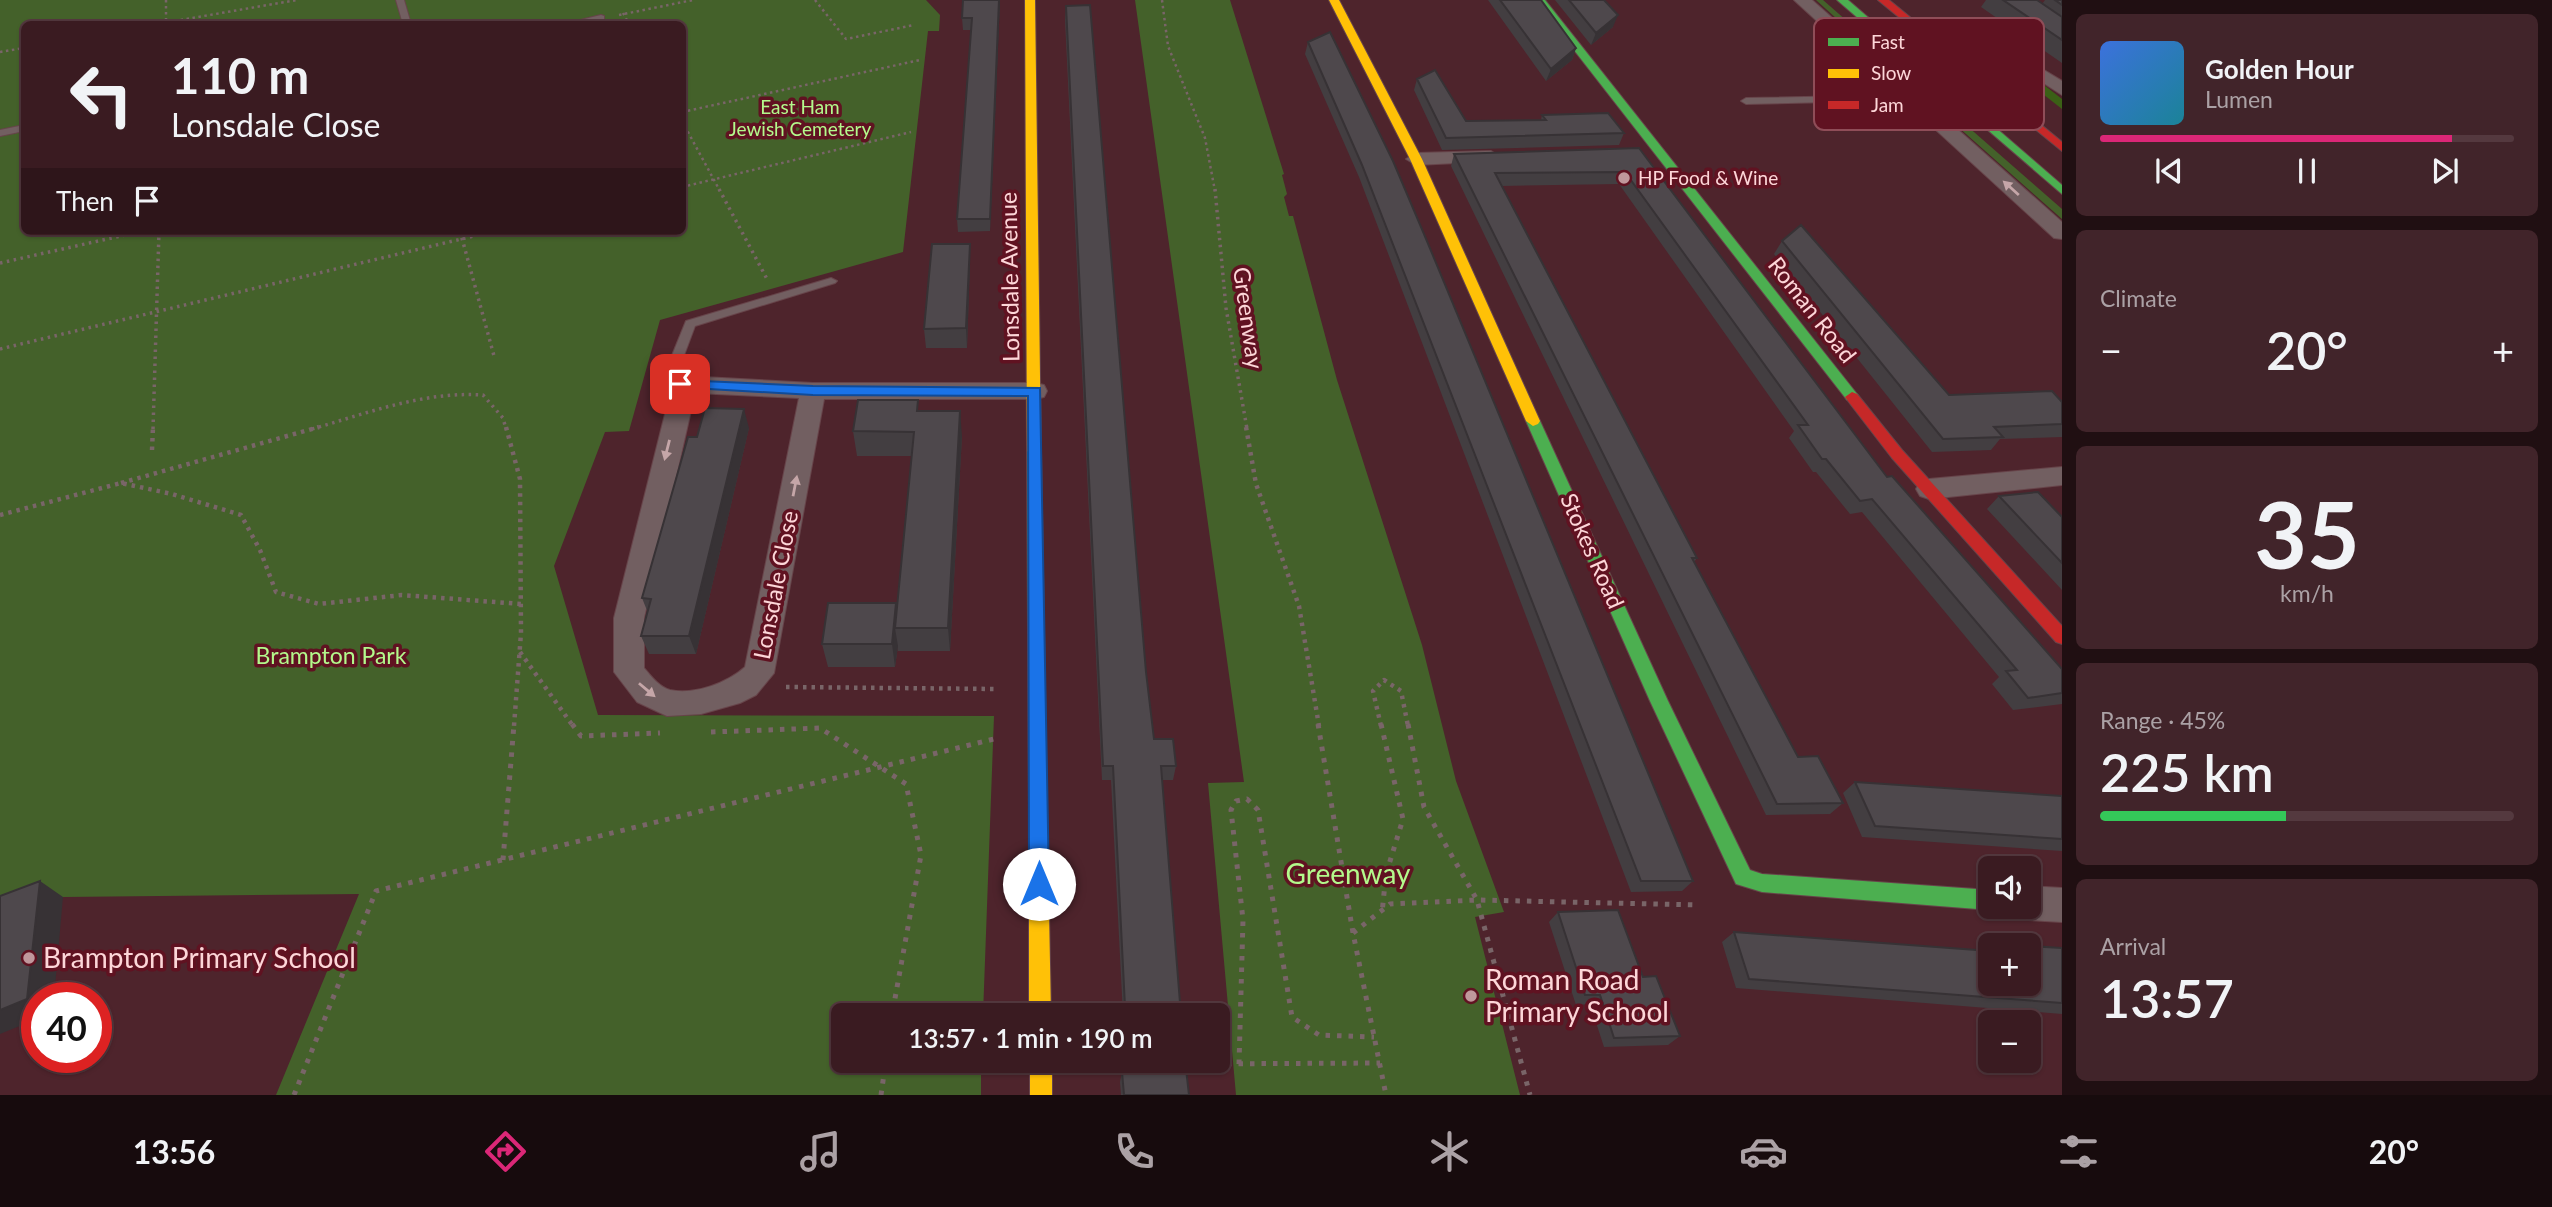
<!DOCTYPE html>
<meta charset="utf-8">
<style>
:root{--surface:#3a1b21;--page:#41242a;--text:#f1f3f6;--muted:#aba1a5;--line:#54393f;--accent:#db2777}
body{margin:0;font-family:Lato,sans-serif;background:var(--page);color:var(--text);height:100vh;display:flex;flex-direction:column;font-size:26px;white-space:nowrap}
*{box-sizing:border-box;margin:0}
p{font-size:23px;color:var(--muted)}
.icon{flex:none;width:38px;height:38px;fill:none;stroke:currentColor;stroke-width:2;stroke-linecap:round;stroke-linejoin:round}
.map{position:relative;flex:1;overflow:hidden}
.drawer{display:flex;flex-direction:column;gap:14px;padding:14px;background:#200f12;width:490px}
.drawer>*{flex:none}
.guide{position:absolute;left:21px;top:21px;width:665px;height:214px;border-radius:10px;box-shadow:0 2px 5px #0004,0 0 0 2px var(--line);background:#3a1b21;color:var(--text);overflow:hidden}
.controls{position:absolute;left:1978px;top:856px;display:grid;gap:14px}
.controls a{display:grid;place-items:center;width:63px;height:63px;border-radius:10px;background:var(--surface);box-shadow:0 2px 5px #0004,0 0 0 2px var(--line);font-size:35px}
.speed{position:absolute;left:21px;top:982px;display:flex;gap:14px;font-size:35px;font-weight:700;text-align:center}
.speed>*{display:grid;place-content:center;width:91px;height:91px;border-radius:50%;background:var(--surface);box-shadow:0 2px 5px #0004,0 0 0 2px var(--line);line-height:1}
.speed .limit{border:10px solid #d22;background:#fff;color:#111}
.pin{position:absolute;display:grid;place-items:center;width:60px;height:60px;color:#fff;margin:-30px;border-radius:14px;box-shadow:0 4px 10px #0006}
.me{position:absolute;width:77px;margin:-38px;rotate:0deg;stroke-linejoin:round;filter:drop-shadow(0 0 5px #0008)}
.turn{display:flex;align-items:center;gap:24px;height:147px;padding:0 35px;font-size:32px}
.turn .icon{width:91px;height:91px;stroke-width:2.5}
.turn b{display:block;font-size:49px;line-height:60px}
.then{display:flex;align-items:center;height:66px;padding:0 35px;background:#0003;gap:14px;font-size:26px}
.big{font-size:52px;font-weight:600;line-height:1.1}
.drawer .card{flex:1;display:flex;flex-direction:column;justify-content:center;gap:10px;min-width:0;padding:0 24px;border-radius:10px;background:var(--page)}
.drawer .dial{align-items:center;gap:0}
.dial b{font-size:91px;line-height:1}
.song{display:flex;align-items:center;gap:21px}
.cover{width:84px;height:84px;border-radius:10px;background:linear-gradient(135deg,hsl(220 70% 55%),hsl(190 70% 35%))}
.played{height:7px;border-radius:4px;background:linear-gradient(90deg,var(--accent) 85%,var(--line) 85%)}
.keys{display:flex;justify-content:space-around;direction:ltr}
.heat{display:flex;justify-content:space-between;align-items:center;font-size:38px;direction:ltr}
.charge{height:10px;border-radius:5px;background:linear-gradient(90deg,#34c759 45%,var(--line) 0)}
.trip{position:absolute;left:831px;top:1003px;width:399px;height:70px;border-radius:10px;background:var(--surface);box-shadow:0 2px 5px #0004,0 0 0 2px var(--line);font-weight:600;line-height:70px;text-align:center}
.menu{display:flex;height:112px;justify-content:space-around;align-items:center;background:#170b0d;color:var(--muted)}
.menu .icon{width:49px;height:49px}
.menu .on{color:var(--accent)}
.menu b{font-size:32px;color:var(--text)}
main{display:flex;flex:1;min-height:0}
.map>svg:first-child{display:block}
.green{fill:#44612a;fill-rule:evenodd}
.forest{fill:#3b6016}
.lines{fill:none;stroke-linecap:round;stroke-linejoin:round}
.lane-casing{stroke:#67444a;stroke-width:2}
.street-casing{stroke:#67444a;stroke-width:2}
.fast-casing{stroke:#67444a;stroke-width:2}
.slow-casing{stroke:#67444a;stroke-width:2}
.jam-casing{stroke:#67444a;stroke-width:2}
.path-far3{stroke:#796568;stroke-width:2.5;stroke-dasharray:2.5 3.5;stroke-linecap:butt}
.path-far2{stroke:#796568;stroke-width:3.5;stroke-dasharray:2.5 4.5;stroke-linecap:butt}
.path-far1{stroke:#796568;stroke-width:4.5;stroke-dasharray:3.5 5;stroke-linecap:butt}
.path{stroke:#796568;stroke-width:5;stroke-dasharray:4.5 7;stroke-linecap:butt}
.lane{fill:#725f61;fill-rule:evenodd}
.street{fill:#725f61;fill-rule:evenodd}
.fast{fill:#4caf50;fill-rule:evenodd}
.slow{fill:#ffc107;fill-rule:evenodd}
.jam{fill:#c62828;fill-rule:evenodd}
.wall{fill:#433e41}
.shaded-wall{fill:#373235}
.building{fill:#4e484c;stroke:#373235;stroke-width:2}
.oneway{fill:#c5a6a8}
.route{fill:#1a73e8;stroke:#114b97;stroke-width:2}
.poi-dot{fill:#c0989c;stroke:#601221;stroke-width:2.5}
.labels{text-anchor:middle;stroke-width:7;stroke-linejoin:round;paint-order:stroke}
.far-park-label{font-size:19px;fill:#b3f98c;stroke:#601221}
.far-poi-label{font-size:19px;fill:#fdd6d8;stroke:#601221;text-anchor:start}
.street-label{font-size:23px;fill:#fdd6d8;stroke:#601221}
.park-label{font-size:23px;fill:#b3f98c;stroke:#601221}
.near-park-label{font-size:28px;fill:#b3f98c;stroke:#601221}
.near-poi-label{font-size:28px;fill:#fdd6d8;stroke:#601221;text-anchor:start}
.key{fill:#601221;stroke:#8f4d58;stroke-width:2}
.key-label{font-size:19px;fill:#fdd6d8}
</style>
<main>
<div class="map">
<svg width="2062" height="1095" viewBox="0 0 2062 1095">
<rect width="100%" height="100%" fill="#4e242c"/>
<!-- green -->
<path class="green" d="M0,0H926L940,15L939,31H928L903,252L660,320L629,431L605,432L554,566L598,715L994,716L983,1015H844V1060L981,1061V1095H276L359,894L63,897L0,919ZM24,24H682V231H24Z
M1135,0H1230L1284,174L1282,175L1287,194L1284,197L1289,216H1293L1337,380L1422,645L1456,781L1504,912L1475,917L1520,1095H1236L1208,783L1244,782Z
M1816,0H1823L2062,209V219L1877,55L1868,54L1860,48L1867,46Z"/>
<!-- forest -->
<path class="forest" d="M2005,44L2031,64L2018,65L2062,99V109L1980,45Z"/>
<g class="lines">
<!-- lane casing -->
<g class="lane-casing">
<path id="lane" d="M396,0H404L411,24H403Z
M601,15L604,16V20L579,24H564Z
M1911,95L1914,96V100L1746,104L1741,101L1746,98Z
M24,125V131L0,136V130Z
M831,278L837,281L835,283L695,326L683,358L686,384L680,388L676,387L671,358L686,321Z"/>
</g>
<!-- street casing -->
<g class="street-casing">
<path id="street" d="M1794,0H1812L2062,222V239L2054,238Z
M2034,64L2062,81V95L2028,73L2025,69L2028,65Z
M1491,151L1501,157L1498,161L1416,165L1406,159L1416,153Z
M685,376L813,383H1035L1044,385L1047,391L1044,397L1035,399H824L774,673L756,695L740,703L701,714L667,716L637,702L614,672V618L671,390L668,384L671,378ZM695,393L799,398L745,667C727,683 695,695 670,690C659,687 651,676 644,668V618Z
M2062,467V485L1929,499L1920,496L1916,489L1920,482L1929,479Z
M2028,886L2062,888V922L2028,920L2015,915L2012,906H2028Z"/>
</g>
<!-- fast casing -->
<g class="fast-casing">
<path id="fast" d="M1535,0H1545L1857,394L1859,397L1857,400H1847Z
M1837,0H1848L2062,185V194Z
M1533,416L1540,421L1668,701L1750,870L1762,874L1990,890V906L1997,907L1990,910L1762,892L1736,884L1650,701L1526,421Z
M1034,446L1041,451L1047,809L1045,815L1038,818L1031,815L1029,809L1027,451Z"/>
</g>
<!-- slow casing -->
<g class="slow-casing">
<path id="slow" d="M1025,0H1035L1041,451L1034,456L1027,451Z
M1329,0H1339L1422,159L1540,421L1538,424L1533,426L1526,421L1410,159Z
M1038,800L1045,803L1047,809L1051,1015H1029V809L1031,803Z
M1030,1060H1052V1095H1030Z"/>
</g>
<!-- jam casing -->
<g class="jam-casing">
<path id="jam" d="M1878,0H1889L2062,142V151Z
M1852,392L1857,394L1902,450L2062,626V644L2056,642L1892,458L1845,397Z"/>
</g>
<!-- path-far3 -->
<path class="path-far3" d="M166,0V24
M815,0L846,39L914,25
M1162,0L1168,46L1205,138L1215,191
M623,13L629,24
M619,15L693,0
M157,24L297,0
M0,52L24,48
M682,112L920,60
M682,121L720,191
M682,187L911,132"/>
<!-- path-far2 -->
<path class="path-far2" d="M719,189L767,279
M1215,189L1226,308L1247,429
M460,231L494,356
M0,263L143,231
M0,349L495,231
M153,429L159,231
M312,429C368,413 424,391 483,395L503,418L506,429"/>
<!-- path-far1 -->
<path class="path-far1" d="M506,427L520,479L521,633L514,726
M1246,427L1256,484L1299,606L1319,726
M152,450L153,427
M121,483L319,427
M0,515L121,483L172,494L241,515L260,550L276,592L319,604L402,595L521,604
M520,652L573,726
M786,687L998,689
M1381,726L1373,691L1384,680L1401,691L1408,726"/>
<!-- path -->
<path class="path" d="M572,724L581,736L660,733
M1318,724L1353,933L1386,1095
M1381,724L1403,819L1386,874L1382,913
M1408,724L1424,807L1477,900L1530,1095
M711,732L820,728L906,784L921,855L892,1015
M503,860L514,724
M1353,933L1390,904L1477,900L1699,905
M1083,1064H1137
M1181,1064L1380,1063
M1239,1064L1243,920L1231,810L1236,801L1247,799L1258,810L1292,1017L1319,1035L1374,1037
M294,1095L376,891L998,738
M881,1095L886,1060"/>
<!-- lane -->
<use href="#lane" class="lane"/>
<!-- street -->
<use href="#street" class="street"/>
<!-- fast -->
<use href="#fast" class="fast"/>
<!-- slow -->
<use href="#slow" class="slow"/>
<!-- jam -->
<use href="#jam" class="jam"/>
</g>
<!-- wall -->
<path class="wall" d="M1000,0L990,231L958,232L957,219L971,30H963L962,18Z
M1488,0H1541L1576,48L1572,60L1546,81Z
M1555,0H1604L1613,27L1591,45Z
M1986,0H2037L2042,4L2045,0H2062V63L1981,7Z
M1066,6L1154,739L1176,766L1173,780H1162L1181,1015H1123L1111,780H1102L1065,20Z
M1308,42L1693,881L1682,891L1631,892L1359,177L1305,54Z
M1417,79L1466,121L1541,120L1542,115L1624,133L1619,145L1442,150L1414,90Z
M1639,148L1887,477L2062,669V704L2013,710L1992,684L1999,677L1862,512L1850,514L1816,472H1813L1789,438L1794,431L1619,184L1501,186L1697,558L1694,562L1798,757L1843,803L1830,814L1766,815L1451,166L1454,154Z
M1782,241L1949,395L2062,402V437L2000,439L1991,450L1932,452L1774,254Z
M970,244V263L967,348H926L924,329Z
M919,411L962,436L950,651H898V646L895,667H828L822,644L897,608L912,456H857L853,431Z
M749,428L696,654H649L641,636L648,613L642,598L697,437Z
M1999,496L2062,517V590L1987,509Z
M1855,782L2062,796V851L1862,837L1843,793Z
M1558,912L1643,977L1680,1036L1668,1045L1604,1047L1590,1004L1576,1005L1549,922Z
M1734,932L2028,984V947L2030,946L2062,948V1014L1736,988L1722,942Z
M1133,1060H1185L1189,1095H1121L1120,1082L1122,1072H1134Z"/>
<!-- shaded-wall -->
<path class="shaded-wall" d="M999,0H1000L990,231V219Z
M1618,15L1613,27L1591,45L1596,33Z
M1576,48L1572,60L1546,81L1551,69Z
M970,244V263L967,348L966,328Z
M744,409L749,428L696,654L689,636Z
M960,411L962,436L950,651L948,628Z
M896,603L900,627L895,628L898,646L895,667L892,644Z
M40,881L63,897L54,998H37V1019L0,1034V1010Z"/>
<!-- building -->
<path class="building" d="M963,0H999L990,219H957L972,18H962Z
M1500,0H1541L1576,48L1551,69Z
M1569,0H1604L1618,15L1596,33Z
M2003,0H2037L2062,17V40Z
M2055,0H2062V5Z
M1090,5L1146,672L1154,739H1173L1176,766H1161L1181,1015H1133L1132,1007H1125L1113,766H1103L1066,6Z
M1330,32L1393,161L1424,234L1693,881H1641L1362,165L1308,42Z
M1435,70L1466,121L1546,120L1542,115L1608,113L1624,133L1446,138L1417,79Z
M1639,148L1887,477L1892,476L2062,669V693L2028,698L2006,671L2017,670L1872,499L1860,501L1826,459H1822L1798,425H1808L1625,172L1495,173L1697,558H1692L1798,757L1818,756L1843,803L1777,804L1454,154Z
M1801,225L1949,395L2052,391L2062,402V424L1994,427L2003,437L1943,439L1782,241Z
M932,244H970L966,328L924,329Z
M858,400H918L917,411H960L948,628H895L914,432L853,431Z
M705,408L744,409L689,636H641L651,599L642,598L688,437H697Z
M2038,492L2062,517V563L1999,496Z
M828,603H896L892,644H822Z
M1855,782L2062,796V839L1875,826Z
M40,881L27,999L0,1010V896Z
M1618,910L1643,977L1656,976L1680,1036L1614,1038L1600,995H1585L1558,912Z
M1734,932L1990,951V984H2028V954L2035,955L2030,946L2062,948V1003L1749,979Z
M1136,1060H1185L1189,1095H1124L1122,1072H1137Z"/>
<!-- one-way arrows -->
<defs><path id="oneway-solid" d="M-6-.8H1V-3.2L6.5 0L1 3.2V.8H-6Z" transform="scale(1.75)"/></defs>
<g class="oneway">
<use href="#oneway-solid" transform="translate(2011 188) rotate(-138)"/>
<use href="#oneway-solid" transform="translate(667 450) rotate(104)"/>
<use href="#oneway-solid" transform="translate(795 486) rotate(-79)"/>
<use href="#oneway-solid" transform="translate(647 690) rotate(40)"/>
</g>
<!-- route -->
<path class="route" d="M680,380L813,386L1040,388L1049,884L1046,891L1039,894L1032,891L1029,884L1028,396L813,395L675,387L673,384Z"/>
<!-- markers -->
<g class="poi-dot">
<circle cx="1624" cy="178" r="7"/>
<circle cx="29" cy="958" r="7"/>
<circle cx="1471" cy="996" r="7"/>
</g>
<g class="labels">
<!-- far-park labels -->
<g class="far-park-label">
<text x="800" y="114">East Ham<tspan x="800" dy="22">Jewish Cemetery</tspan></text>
</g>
<!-- far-poi labels -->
<g class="far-poi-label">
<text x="1638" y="185">HP Food &amp; Wine</text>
</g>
<!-- street labels -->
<g class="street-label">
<text transform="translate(1010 277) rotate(-91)" y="8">Lonsdale Avenue</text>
<text transform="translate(1812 310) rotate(52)" y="8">Roman Road</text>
<text transform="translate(1248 318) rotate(82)" y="8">Greenway</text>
<text transform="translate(1592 551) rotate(66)" y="8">Stokes Road</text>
<text transform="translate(776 585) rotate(-79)" y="8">Lonsdale Close</text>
</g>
<!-- park labels -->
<g class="park-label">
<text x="331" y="664">Brampton Park</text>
</g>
<!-- near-park labels -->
<g class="near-park-label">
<text x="1348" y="884">Greenway</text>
</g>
<!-- near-poi labels -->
<g class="near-poi-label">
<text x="43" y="968">Brampton Primary School</text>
<text x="1485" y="990">Roman Road<tspan x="1485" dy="32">Primary School</tspan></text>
</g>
</g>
<!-- legend -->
<rect x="1814" y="18" width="230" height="112" rx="10" class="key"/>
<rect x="1828" y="38" width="31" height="8" fill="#4caf50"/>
<rect x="1828" y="69" width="31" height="9" fill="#ffc107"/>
<rect x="1828" y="101" width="31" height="8" fill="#c62828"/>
<g class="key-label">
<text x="1871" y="49">Fast</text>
<text x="1871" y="80">Slow</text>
<text x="1871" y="112">Jam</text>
</g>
</svg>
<div class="controls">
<a><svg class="icon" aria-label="sound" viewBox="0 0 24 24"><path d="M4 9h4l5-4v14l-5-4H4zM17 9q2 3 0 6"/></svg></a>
<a>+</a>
<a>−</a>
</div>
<div class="speed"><div class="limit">40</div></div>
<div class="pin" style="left:680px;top:384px;background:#d93025"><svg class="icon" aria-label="arrive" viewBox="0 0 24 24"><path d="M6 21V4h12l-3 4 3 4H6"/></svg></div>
<svg class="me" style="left:1039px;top:884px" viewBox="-20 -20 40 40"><circle r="19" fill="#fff"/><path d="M0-13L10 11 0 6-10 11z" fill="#1a73e8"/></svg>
<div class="trip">13:57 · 1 min · 190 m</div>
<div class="guide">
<div class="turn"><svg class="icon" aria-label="left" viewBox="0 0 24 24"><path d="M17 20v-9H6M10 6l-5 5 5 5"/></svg><div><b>110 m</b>Lonsdale Close</div></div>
<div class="then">Then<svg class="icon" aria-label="arrive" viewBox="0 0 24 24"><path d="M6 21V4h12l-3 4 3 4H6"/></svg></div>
</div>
</div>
<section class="drawer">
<div class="card">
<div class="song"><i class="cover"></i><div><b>Golden Hour</b><p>Lumen</p></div></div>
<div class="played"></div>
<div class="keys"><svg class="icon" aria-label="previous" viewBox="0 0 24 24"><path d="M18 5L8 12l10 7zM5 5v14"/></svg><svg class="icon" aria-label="pause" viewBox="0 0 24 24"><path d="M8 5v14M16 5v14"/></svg><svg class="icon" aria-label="next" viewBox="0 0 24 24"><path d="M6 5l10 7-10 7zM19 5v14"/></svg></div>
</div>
<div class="card"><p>Climate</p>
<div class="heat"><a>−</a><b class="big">20°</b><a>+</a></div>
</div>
<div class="card dial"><b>35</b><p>km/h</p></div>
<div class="card"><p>Range · 45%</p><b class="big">225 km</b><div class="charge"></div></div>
<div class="card"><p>Arrival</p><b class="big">13:57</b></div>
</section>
</main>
<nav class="menu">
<b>13:56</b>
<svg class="icon on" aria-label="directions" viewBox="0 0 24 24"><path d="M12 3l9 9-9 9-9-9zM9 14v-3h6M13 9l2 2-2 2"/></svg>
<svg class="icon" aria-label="music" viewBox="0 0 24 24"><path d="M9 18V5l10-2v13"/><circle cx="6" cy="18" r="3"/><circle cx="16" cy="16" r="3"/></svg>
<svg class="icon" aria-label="phone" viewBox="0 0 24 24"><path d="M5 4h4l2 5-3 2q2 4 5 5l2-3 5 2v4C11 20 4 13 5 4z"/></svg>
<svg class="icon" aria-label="climate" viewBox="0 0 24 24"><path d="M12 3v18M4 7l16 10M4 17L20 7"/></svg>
<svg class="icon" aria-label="car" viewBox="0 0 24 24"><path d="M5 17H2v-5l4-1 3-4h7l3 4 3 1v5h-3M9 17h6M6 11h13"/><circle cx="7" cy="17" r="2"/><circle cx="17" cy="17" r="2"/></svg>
<svg class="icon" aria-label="filters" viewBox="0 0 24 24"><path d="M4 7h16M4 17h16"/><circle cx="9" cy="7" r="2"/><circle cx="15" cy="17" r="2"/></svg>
<b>20°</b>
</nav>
